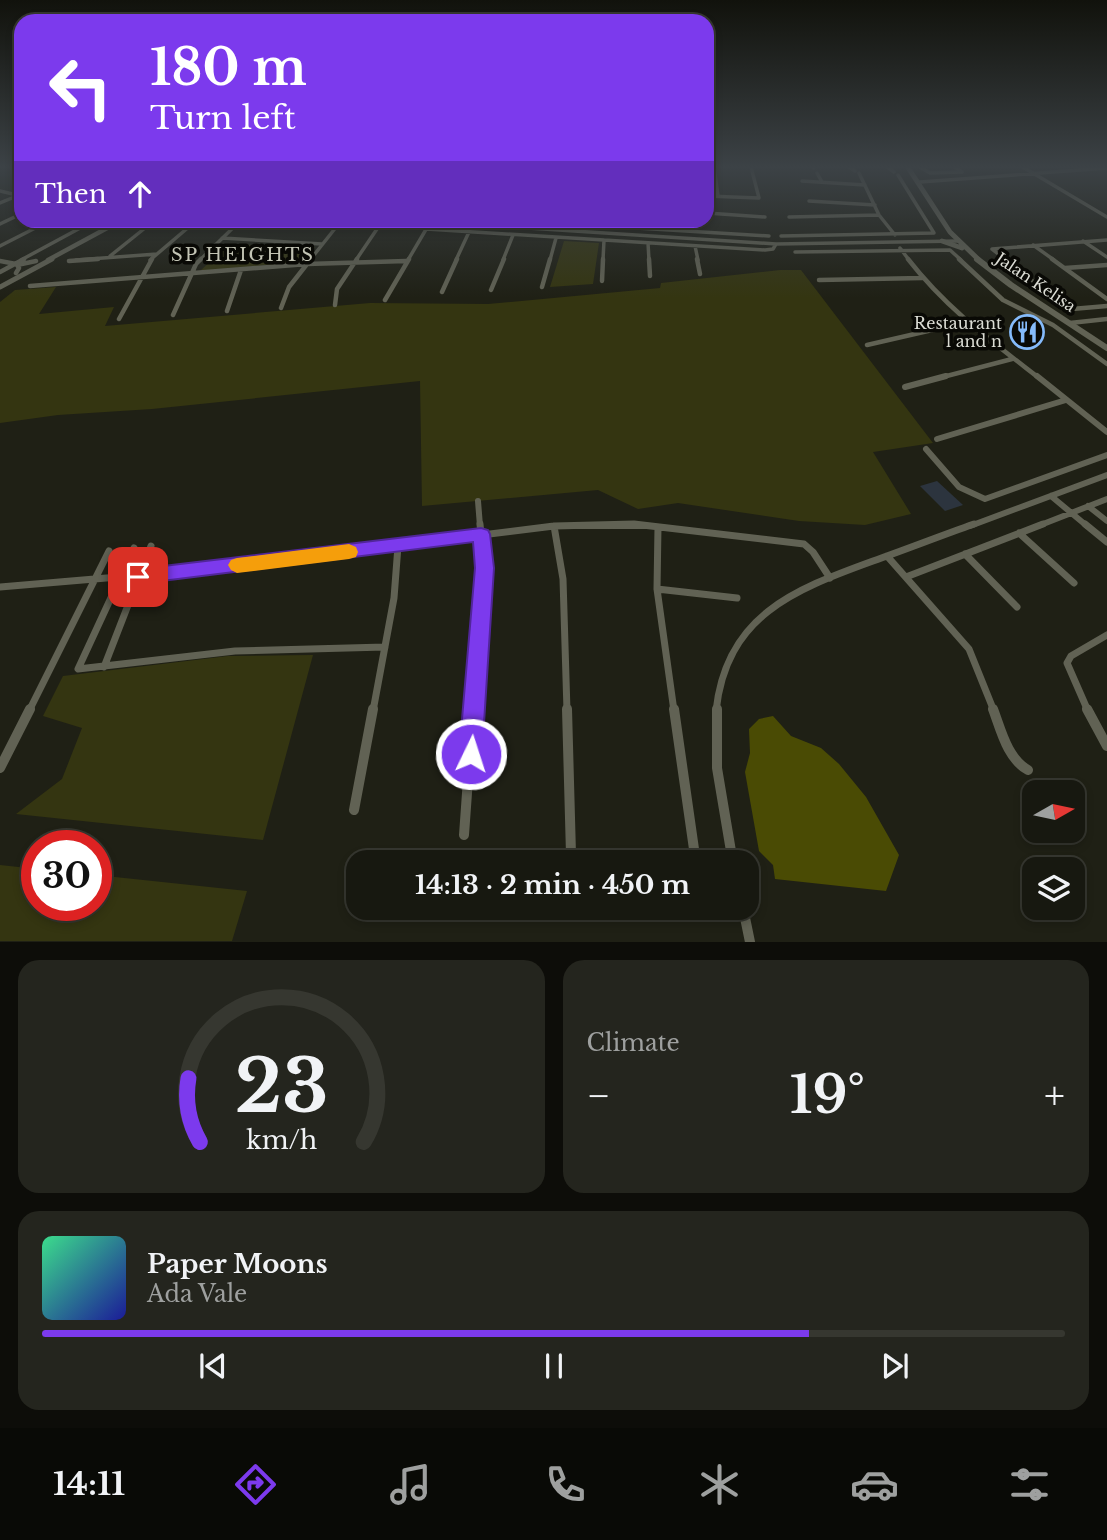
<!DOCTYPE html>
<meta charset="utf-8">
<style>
:root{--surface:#171810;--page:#24251e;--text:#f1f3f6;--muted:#9ea09f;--line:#363730;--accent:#7c3aed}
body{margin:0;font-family:"Libre Baskerville",serif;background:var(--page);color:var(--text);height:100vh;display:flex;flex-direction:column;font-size:26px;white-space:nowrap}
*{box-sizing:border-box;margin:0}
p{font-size:23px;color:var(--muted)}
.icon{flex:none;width:38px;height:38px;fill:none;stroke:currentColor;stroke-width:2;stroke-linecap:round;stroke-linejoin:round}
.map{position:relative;height:942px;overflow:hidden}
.sheet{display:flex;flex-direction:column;gap:18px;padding:18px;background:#0d0d09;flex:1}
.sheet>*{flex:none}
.top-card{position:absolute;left:14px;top:14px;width:700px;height:214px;border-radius:21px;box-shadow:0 4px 10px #0003,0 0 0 2px var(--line);background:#7c3aed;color:#fff;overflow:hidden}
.needle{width:46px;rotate:81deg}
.fabs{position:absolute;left:1022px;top:780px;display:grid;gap:14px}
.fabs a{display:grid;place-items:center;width:63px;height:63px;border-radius:14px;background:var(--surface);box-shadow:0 4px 10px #0003,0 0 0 2px var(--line);font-size:35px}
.speed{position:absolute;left:21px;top:830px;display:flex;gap:14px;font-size:35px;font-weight:700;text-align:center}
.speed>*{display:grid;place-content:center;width:91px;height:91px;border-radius:50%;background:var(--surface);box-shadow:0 4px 10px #0003,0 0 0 2px var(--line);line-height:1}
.speed .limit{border:10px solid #d22;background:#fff;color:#111}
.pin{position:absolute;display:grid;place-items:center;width:60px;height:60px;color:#fff;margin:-30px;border-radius:14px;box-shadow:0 4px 10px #0006}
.me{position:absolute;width:77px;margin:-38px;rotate:4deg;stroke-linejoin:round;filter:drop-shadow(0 0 5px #0008)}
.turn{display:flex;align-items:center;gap:24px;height:147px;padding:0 21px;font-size:32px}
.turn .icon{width:91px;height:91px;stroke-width:2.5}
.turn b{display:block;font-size:49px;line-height:60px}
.then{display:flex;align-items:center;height:66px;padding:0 21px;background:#0003;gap:14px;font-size:26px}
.big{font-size:52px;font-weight:700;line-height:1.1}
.sheet .tile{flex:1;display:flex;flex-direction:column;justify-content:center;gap:10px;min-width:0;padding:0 24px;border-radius:21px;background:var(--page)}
.sheet .dial{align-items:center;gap:0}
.dial svg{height:182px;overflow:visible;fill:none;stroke:var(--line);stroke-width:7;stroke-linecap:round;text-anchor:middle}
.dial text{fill:var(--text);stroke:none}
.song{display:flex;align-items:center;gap:21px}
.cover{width:84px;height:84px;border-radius:10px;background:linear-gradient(135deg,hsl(150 70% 55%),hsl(240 70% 35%))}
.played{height:7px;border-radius:4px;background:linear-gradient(90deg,var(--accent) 75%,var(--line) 75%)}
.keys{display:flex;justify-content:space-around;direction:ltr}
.heat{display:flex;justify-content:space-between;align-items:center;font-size:38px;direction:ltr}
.sheet .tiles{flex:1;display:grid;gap:18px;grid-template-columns:1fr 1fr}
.tile:last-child{grid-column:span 2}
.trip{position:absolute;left:346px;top:850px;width:413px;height:70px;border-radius:21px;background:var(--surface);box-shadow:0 4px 10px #0003,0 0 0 2px var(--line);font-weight:700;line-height:70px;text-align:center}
.menu{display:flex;height:112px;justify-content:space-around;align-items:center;background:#090a06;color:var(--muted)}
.menu .icon{width:49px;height:49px}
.menu .current{color:var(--accent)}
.menu b{font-size:32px;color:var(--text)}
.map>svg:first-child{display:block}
.green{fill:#343511}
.water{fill:#4a4b04}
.building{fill:#2c343e}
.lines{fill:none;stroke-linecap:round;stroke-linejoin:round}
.minor-far4{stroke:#616254;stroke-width:3.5}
.minor-far3{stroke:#616254;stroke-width:4.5}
.minor-far2{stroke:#616254;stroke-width:6}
.minor-far1{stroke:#616254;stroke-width:7}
.minor{stroke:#616254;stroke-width:10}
.tertiary-far1{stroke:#616254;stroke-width:4.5}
.tertiary{stroke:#616254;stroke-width:5}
.secondary-far1{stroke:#616254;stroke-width:5}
.secondary{stroke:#616254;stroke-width:6}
.route{fill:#7c3aed;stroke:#51269a;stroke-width:2}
.slow{fill:#f59e0b}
.labels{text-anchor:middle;stroke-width:7;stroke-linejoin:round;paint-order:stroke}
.far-street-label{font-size:16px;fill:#dbdcd4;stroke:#090905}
.far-poi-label{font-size:16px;fill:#dbdcd4;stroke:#090905;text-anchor:end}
.far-neighbourhood-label{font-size:18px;letter-spacing:2px;fill:#c3c4b5;stroke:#090905}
</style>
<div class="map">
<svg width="1107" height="942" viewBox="0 0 1107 942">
<rect width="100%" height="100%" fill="#1f2015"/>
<!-- green -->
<path class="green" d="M564,241L599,243L593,284L550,287Z
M229,244L315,247L304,262L200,271Z
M780,270H801L933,443L873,452L911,514L865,525L799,521L678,503L638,509L598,490L422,506L420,381L152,409L58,415L0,423V302L15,290L56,287L39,314L114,307L105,326L370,303L488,304L660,288L661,283Z
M313,655L263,840L16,814L62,779L82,728L43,716L63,676L228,656Z
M0,865L37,869V905H96V875L247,891L232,941H0Z"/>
<!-- water -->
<path class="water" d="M773,716L791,736L821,748L839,764L866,797L899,855L886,891L775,879L773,865L759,851L745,772L750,753L749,729L759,719Z"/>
<!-- building -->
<path class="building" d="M937,481L963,505L945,511L920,486Z"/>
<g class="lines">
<!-- minor-far4 -->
<path class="minor-far4" d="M714,166L718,196
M810,166L814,168
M848,166L855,171
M886,166L894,172
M918,166L930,173L962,172
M953,166L962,172
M1021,166L1107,217
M1038,166H1078
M817,173L822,182
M859,173L879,215L895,235
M802,181L865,185
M920,182L1107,168
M0,191L21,196
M707,196L759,198L751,167L748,166
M809,201L875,205
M0,203L17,196
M707,213L765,217
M789,217L879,215
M287,220L337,226L310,260
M401,220L776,244L958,241
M502,220L769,236
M0,224L21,214
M426,229L765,250L773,249L776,244
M781,236L934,233L898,175
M222,238L322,244
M1083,241L1107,257
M648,243L649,260
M1033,245L1054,260
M0,246L51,220
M695,246L698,260
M900,248L909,260
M992,249L1006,260
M992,249L1107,240
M795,252L950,250L961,260
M110,256L155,220
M21,260L95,220
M76,260L157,254
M150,260L197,220
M200,260L241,220
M356,260L379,226
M408,260L428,226
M456,260L469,232
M503,260L513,235
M550,260L556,238
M603,260L604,240"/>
<!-- minor-far3 -->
<path class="minor-far3" d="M649,259L650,276
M697,259L700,274
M908,259C946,308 990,340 1039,378
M959,259L1003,300L1053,325L1107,364
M1004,259L1065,307L1072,309L1107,306
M1052,259L1107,299
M0,261L16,264
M69,261L98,259
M1065,268L1107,265
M0,272L24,259
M16,273L19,268L17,265L36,261
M819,280L922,278
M602,281L603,259
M30,286L307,264L406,261
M542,287L550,259
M491,290L504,259
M442,292L457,259
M385,300L409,259
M335,305L337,289L357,259
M281,308L289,287L311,259
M227,311L241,270
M173,315L196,264L201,259
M119,319L152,259
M1070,323L1107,319
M867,345L967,322
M939,378L1012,359"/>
<!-- minor-far2 -->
<path class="minor-far2" d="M1037,376L1107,432
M905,387L946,376
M937,439L1066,400
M926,449L959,487L985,499L1107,455
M1051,496L1087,526
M478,501L480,526
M1088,506L1107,521
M570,526H648
M970,526L1107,475
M1038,526L1107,499"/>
<!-- minor-far1 -->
<path class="minor-far1" d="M1085,524L1107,542
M554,526L563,579L567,711
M658,527L657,589L674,711
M1019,533L1074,583
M134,548L78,669L235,651L385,647
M965,554L1017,607
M887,556L969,649L994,711
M906,577L1043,524
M0,587L189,571L554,526L634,524L804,544L813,552L830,578
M657,589L737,598
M104,667L151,546
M29,711L109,551
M373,711L394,598L398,546
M473,711L484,568L480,524
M716,711C726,616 793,590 873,561C907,549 940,536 974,524
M1088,711L1067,663L1071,656L1107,635"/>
<!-- minor -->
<path class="minor" d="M567,709L571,854
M674,709L696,863
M717,709V768L733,863
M993,709C1001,730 1007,758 1028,770
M1087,709L1107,746
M0,768L30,709
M354,810L373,709
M464,835L473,709
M743,908L750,942"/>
<!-- tertiary-far1 -->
<path class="tertiary-far1" d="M48,260L122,220"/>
<!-- tertiary -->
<path class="tertiary" d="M0,287L52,259"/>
<!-- secondary-far1 -->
<path class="secondary-far1" d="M907,166L950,232L979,260
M942,241L962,248"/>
<!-- secondary -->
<path class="secondary" d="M977,259L1011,285L1107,348"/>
</g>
<!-- sky -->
<linearGradient id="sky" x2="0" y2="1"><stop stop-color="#11120c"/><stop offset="0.56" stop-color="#3c4246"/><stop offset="1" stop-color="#3c4246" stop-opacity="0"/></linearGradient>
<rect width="1107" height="298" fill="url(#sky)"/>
<!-- route -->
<path class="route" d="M481,528L488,530L490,534L494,568L482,754L479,762L471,766L463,762L459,754L475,568L473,542L138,584L132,582L129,577L132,571L138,569Z"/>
<!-- slow -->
<path class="slow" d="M349,544L356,547L358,552L356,557L349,559L237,573L231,570L228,565L231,560L237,558Z"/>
<!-- icons -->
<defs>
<g id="restaurant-ring" transform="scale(1.75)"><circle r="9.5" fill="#090905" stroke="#85bbfb" stroke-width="1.5"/><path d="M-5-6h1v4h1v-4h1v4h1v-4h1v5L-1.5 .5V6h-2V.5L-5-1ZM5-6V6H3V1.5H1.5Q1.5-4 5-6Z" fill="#85bbfb"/></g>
</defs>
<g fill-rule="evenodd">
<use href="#restaurant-ring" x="1027" y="332"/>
</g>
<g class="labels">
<!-- far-street labels -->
<g class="far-street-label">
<text transform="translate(1036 282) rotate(34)" y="6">Jalan Kelisa</text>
</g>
<!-- far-poi labels -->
<g class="far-poi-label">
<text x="1002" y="329">Restaurant<tspan x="1002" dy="18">l and n</tspan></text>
</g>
<!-- far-neighbourhood labels -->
<g class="far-neighbourhood-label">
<text x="243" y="261">SP HEIGHTS</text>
</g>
</g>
</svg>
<div class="fabs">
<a><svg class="needle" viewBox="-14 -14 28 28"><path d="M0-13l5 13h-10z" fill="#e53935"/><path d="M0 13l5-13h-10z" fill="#9ea09f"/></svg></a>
<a><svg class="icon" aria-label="layers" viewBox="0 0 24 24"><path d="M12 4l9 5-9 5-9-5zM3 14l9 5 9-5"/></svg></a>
</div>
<div class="speed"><div class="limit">30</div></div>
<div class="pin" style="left:138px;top:577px;background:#d93025"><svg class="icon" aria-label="arrive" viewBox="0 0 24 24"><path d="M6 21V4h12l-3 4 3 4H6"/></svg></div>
<svg class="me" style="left:471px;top:754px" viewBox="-20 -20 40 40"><circle r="17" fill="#7c3aed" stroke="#fff" stroke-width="3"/><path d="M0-11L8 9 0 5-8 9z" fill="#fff"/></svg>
<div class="trip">14:13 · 2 min · 450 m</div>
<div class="top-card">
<div class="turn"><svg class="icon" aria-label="left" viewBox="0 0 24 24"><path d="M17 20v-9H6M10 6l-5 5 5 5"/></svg><div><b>180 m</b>Turn left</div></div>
<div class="then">Then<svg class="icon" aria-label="ahead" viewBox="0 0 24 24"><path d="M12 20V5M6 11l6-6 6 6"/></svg></div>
</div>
</div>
<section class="sheet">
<div class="tiles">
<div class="tile dial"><svg viewBox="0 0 100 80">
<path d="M14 69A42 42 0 1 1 86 69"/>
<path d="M14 69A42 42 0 0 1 9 41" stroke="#7c3aed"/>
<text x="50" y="56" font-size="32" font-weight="700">23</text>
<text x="50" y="72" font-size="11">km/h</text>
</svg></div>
<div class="tile"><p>Climate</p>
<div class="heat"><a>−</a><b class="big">19°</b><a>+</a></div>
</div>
<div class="tile">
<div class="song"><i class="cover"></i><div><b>Paper Moons</b><p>Ada Vale</p></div></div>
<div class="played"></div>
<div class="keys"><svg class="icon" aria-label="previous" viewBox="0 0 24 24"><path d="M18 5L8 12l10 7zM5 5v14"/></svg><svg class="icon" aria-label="pause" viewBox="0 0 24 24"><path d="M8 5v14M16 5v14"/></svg><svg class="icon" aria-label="next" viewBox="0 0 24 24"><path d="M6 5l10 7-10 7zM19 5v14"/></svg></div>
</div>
</div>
</section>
<nav class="menu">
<b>14:11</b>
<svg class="icon current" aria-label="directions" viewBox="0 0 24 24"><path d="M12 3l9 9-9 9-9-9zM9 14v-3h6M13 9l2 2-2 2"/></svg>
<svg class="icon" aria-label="music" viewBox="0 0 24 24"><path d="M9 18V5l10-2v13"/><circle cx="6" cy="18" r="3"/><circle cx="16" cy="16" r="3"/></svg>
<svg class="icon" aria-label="phone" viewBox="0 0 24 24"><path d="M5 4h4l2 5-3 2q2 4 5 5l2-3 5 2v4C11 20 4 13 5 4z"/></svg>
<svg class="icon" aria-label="climate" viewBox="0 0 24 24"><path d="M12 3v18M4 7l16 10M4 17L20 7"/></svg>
<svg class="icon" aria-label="car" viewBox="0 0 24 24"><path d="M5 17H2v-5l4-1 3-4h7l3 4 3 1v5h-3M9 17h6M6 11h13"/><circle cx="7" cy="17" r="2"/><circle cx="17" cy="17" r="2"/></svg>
<svg class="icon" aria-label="filters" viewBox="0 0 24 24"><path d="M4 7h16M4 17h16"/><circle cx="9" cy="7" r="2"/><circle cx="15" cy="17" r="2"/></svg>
</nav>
